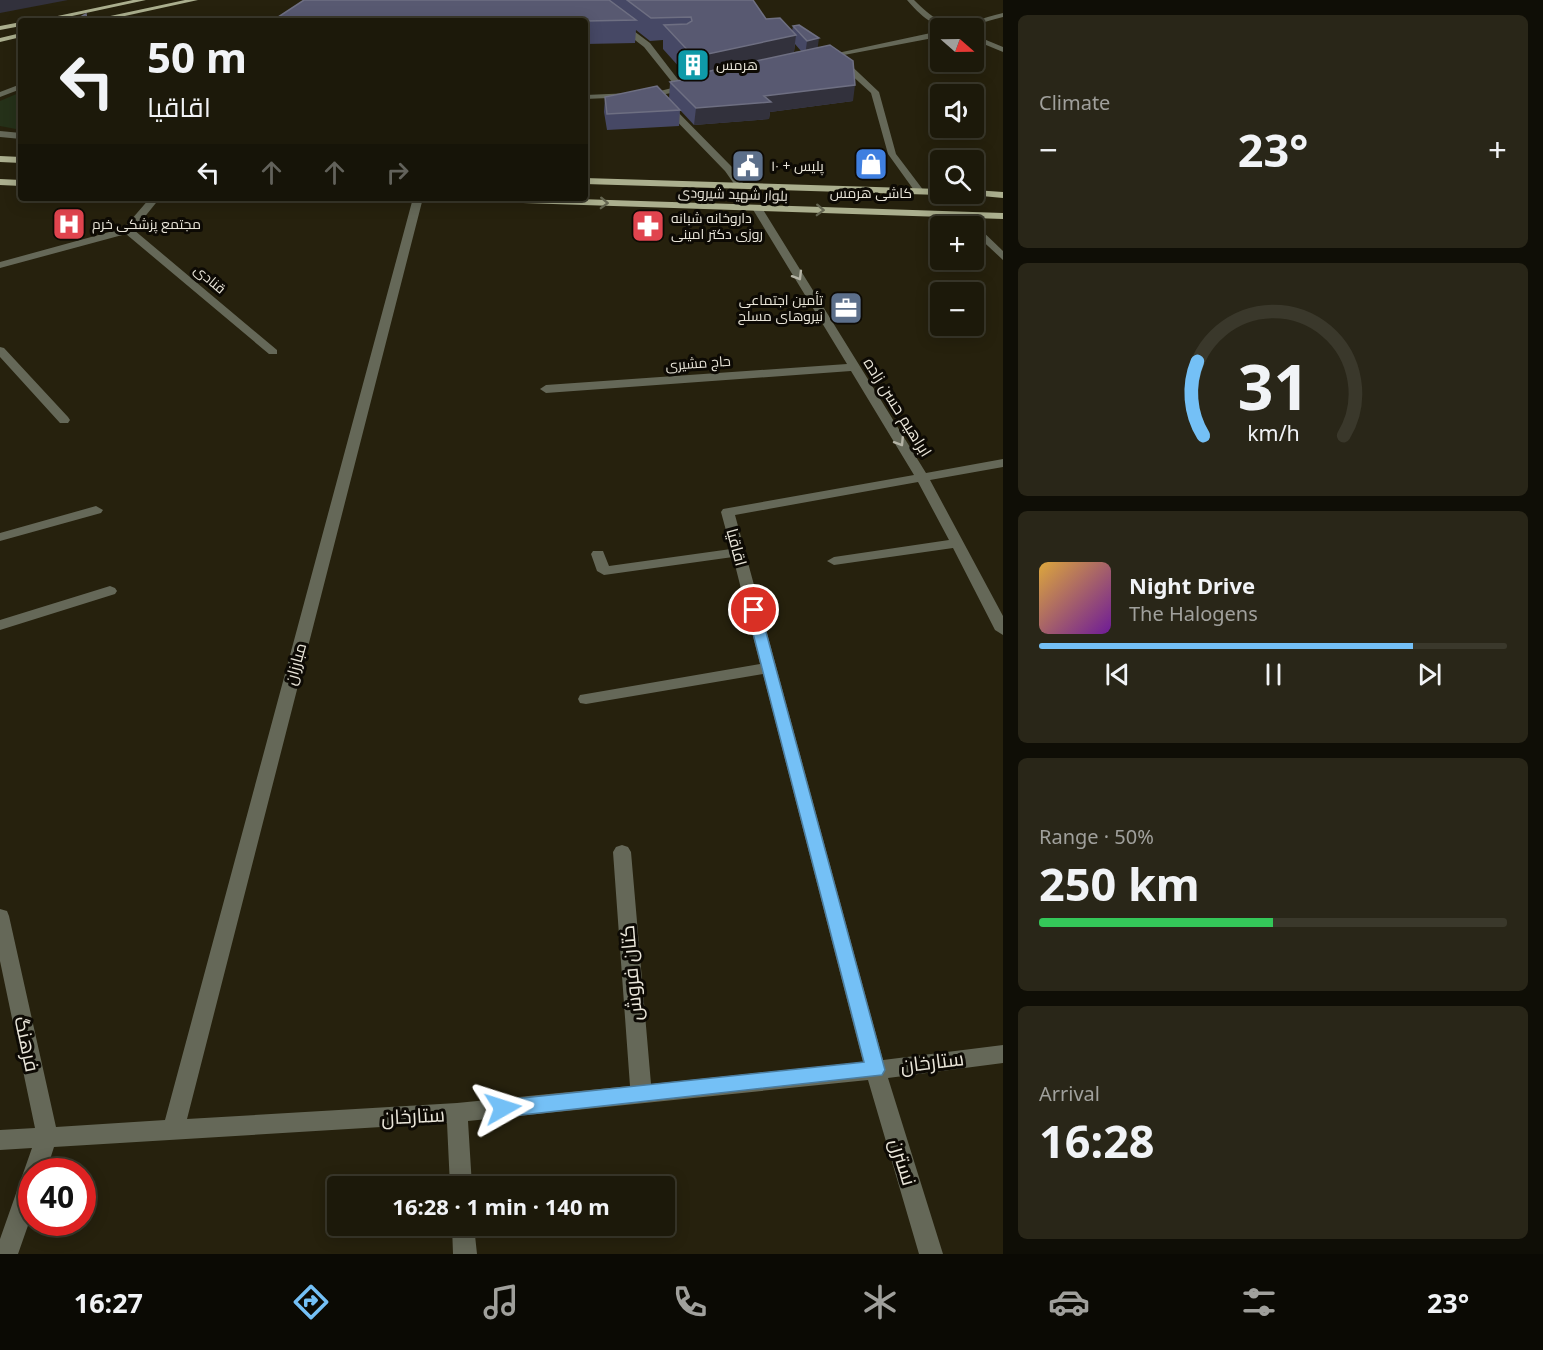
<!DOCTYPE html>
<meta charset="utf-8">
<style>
:root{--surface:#1c190a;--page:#292618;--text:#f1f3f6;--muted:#a0a09c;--line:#3a382b;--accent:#74c0f6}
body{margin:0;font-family:"Noto Sans",Cairo,sans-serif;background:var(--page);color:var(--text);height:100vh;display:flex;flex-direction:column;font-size:22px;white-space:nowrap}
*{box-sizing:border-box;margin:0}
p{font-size:20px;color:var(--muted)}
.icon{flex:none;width:33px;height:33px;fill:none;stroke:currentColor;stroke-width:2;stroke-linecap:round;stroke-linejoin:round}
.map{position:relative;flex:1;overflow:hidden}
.details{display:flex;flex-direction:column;gap:15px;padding:15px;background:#0f0e06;width:540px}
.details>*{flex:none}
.banner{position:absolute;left:18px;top:18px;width:570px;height:183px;border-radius:6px;box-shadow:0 3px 15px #0003,0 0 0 2px var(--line);background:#1c190a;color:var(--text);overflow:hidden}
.needle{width:39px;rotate:110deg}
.tools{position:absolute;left:930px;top:18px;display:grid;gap:12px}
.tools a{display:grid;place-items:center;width:54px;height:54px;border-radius:6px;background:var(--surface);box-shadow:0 3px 15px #0003,0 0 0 2px var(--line);font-size:30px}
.speed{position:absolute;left:18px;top:1158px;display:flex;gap:12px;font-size:30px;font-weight:700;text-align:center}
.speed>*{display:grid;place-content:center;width:78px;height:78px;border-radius:50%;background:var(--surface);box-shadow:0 3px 15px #0003,0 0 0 2px var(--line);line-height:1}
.speed .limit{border:9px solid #d22;background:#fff;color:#111}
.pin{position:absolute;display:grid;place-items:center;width:51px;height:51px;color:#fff;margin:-26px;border:3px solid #fff;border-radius:50%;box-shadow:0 2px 6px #0007}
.me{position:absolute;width:66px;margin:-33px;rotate:84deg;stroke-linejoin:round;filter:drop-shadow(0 0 4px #0008)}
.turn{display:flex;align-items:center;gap:21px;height:126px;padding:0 30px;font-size:27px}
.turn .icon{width:78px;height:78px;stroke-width:2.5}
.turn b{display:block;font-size:42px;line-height:51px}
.lanes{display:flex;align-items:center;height:57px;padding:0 30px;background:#0003;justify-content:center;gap:30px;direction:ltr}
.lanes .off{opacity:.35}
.big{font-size:45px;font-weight:700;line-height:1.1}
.details .tile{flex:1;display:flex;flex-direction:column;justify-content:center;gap:9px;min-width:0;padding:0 21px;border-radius:9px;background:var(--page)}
.details .dial{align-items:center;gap:0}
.dial svg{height:156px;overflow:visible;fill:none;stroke:var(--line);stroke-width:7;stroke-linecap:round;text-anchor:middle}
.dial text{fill:var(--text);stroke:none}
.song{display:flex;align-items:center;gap:18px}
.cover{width:72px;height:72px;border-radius:9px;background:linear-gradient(135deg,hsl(40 70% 55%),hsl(280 70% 35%))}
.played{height:6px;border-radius:3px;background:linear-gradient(90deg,var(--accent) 80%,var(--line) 80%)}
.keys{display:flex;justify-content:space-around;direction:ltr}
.heat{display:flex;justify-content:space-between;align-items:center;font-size:33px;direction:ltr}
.charge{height:9px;border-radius:4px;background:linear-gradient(90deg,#34c759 50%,var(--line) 0)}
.trip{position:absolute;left:327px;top:1176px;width:348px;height:60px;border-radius:6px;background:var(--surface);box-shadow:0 3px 15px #0003,0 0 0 2px var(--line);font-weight:700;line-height:60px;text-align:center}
.dock{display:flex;height:96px;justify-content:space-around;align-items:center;background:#0b0a04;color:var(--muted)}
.dock .icon{width:42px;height:42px}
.dock .selected{color:var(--accent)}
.dock b{font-size:27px;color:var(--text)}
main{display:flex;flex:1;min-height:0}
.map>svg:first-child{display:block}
.green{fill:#253119}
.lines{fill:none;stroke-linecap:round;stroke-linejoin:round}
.minor{fill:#656858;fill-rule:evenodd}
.major{fill:#abaf8e;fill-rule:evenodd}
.wall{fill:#464865;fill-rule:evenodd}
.shaded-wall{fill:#32313c}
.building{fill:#585971;stroke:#6e6f82;stroke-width:1.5}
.oneway{stroke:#646550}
.oneway2{stroke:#b4b3a5}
.route{fill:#74c0f6;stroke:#4b7da0;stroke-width:1.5}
.labels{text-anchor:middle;stroke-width:6;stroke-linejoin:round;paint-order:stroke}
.far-poi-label{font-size:14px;fill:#e9e5d9;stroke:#0d0a04;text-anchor:start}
.far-street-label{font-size:14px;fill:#e9e5d9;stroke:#0d0a04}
.street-label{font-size:16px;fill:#e9e5d9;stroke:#0d0a04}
.near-street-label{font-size:20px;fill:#e9e5d9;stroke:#0d0a04}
</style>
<main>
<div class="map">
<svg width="1003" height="1254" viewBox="0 0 1003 1254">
<rect width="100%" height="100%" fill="#26210d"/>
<!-- green -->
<path class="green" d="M21,92V130L0,126V101Z"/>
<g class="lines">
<!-- minor -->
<path class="minor" d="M596,0H602L611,14L650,43L683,86L691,85V89L656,96L585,99V95L656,92L676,87L644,47L605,17Z
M907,0H914C950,36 958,24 1003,13V17C958,29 941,40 907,0Z
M940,31V35L933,38L823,59L819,57Z
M974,35L1003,47V52L974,40Z
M836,57H842L879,92L896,154L924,191L922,193H916L888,154L871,93L836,61Z
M21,84V89L0,97V92Z
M662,102H668L732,167L745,186L743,188H737L725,171L662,106Z
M0,131L21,133V139L0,137Z
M150,198H160L134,230L277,350V354H269L126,234L0,268V262L124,228Z
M413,198H423L187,1119L457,1103L630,1086L613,852L616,847L622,845L628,847L631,852L651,1084L863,1062L763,674L586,704L580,703L578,699L580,695L586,694L760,664L733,557L604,575L597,571L591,554L593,551H603L609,566L731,549L721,512L723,509L914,475L851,371L546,393L540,389L546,385L847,364L752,208L757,205L762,208L926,473L1003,459V467L930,480L1003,616V635L995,630L953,548L834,565L827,561L834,557L949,540L918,482L735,515L883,1060L1003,1045V1063L888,1078L943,1254H919L868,1080L468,1121L472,1186H450L447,1123L54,1147L46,1172H32V1214L18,1254H0V1239L32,1148L0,1150V1130L35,1128L0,961V909L7,911L9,916L56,1127L165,1120Z
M971,226H977L1003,251V260L974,233V226Z
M0,347L4,348L68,417L70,420L68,423H60L0,357Z
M96,506L103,510L101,513L0,541V533Z
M110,586L115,588L117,591L115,594L0,630V620Z
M452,1226H474L477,1254H453Z"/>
<!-- major -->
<path class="major" d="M133,0H146L49,21H34Z
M185,0H198L102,21H87Z
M21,22V26L0,30V26Z
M21,33V37L0,42V38Z
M0,156L21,157V163L0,162Z
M585,178L940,189V194H944L940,195L585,184Z
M0,179L21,180V186L0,185Z
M974,190L1003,192V198L971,195Z
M457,198H548L1003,213V219L462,201Z"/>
</g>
<!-- wall -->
<path class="wall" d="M304,0H753L766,19L792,31L793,26L818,47L853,101L770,112L769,119L694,125L680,110L679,126L607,130L604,112L605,97L669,99L670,82L690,79L663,49V40L650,41L636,30L635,43L585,44V21ZM795,44L801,51L794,52Z"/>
<!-- shaded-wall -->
<path class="shaded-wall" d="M0,0H68L0,13Z
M796,35L793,59L704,76L701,73L700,79L692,81L694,57Z
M819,38L817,53L805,56L807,41Z
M855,85L853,101L770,112L769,119L694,125L696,108L764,96Z"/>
<!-- building -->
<path class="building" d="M304,0H609L636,20L585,21H272Z
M627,0H753L766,19L780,18L796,35L694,57L664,25L687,24L692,21L691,17L651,18Z
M86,14L87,21H73Z
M799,25L819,38L807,41L793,26Z
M830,45L853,61L855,85L764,96L771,102L696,108L670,82L704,76L701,73Z
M657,86L680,110L607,114L605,97Z"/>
<!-- one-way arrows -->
<defs><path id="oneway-chevron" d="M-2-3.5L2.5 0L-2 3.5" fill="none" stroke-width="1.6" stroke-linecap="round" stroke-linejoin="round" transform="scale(1.5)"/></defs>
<g class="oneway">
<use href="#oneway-chevron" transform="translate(604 203) rotate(2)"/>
<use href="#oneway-chevron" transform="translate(820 210) rotate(2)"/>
</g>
<g class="oneway2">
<use href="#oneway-chevron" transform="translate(798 276) rotate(59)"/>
<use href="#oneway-chevron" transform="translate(900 442) rotate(58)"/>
</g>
<!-- route -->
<path class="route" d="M754,606L760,610L885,1070L882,1075L503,1117L497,1115L494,1108L497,1102L503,1100L864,1062L747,610Z"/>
<!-- icons -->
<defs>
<g id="building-square" transform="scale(1.725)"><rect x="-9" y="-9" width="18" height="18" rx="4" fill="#0f9aa8" stroke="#0d0a04"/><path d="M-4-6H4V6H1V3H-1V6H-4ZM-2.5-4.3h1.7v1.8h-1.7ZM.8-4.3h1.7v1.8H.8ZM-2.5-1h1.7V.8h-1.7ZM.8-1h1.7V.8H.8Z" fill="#fff"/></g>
<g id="shop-square" transform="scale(1.725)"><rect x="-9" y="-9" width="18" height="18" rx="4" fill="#3f7fe0" stroke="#0d0a04"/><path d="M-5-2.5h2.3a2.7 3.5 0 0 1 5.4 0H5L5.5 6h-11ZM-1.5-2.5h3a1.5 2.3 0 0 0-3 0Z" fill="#fff"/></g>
<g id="civic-square" transform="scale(1.725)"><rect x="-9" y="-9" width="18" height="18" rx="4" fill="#5c6f8a" stroke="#0d0a04"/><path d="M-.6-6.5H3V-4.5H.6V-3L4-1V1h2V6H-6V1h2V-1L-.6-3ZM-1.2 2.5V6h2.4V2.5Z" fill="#fff"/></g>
<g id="hospital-square" transform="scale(1.725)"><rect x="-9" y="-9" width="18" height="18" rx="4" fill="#e0444e" stroke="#0d0a04"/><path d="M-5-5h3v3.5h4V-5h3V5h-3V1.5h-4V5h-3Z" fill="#fff"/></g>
<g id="pharmacy-square" transform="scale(1.725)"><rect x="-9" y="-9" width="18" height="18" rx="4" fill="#e0444e" stroke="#0d0a04"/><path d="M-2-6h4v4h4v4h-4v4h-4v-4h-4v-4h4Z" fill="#fff"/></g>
<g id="office-square" transform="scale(1.725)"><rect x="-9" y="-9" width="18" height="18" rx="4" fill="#5c6f8a" stroke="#0d0a04"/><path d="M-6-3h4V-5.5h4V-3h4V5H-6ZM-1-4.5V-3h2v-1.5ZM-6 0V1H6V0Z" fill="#fff"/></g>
</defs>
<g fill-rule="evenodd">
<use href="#building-square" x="693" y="65"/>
<use href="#shop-square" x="871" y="164"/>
<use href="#civic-square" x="748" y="166"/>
<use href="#hospital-square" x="69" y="224"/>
<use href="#pharmacy-square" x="648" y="226"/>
<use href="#office-square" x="846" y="308"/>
</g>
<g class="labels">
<!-- far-poi labels -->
<g class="far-poi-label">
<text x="716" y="70">هرمس</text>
<text x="771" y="171">پلیس + ۱۰</text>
<text x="871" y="198" text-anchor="middle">کاشی هرمس</text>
<text x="671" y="223">داروخانه شبانه<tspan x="671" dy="16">روزی دکتر امینی</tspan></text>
<text x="92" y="229">مجتمع پزشکی خرم</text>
<text x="823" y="305" text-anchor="end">تأمین اجتماعی<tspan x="823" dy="16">نیروهای مسلح</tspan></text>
</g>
<!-- far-street labels -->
<g class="far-street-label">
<text transform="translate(733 194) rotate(2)" y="5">بلوار شهید شیرودی</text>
<text transform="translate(210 279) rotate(40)" y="5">قنادی</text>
<text transform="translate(698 363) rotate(-4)" y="5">حاج مشیری</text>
</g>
<!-- street labels -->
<g class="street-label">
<text transform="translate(898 407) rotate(58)" y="6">ابراهیم حسن زاده</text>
<text transform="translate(737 547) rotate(75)" y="6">اقاقیا</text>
<text transform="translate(295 664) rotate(-75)" y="6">مبارزان</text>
</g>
<!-- near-street labels -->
<g class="near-street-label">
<text transform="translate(631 973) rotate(-95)" y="7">کتان فروش</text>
<text transform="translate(27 1044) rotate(78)" y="7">فرهنگ</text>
<text transform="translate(932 1062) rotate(-7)" y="7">ستارخان</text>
<text transform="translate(413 1116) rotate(-3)" y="7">ستارخان</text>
<text transform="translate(903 1162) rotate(73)" y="7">نسترن</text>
</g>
</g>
</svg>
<div class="tools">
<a><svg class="needle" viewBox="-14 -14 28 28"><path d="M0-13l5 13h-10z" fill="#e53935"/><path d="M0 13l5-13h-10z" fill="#a0a09c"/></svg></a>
<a><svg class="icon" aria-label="sound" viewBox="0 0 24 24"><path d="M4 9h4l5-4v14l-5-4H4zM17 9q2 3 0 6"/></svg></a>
<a><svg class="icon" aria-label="search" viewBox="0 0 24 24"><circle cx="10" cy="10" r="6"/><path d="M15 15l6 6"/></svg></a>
<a>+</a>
<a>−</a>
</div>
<div class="speed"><div class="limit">40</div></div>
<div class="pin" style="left:754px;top:610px;background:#d93025"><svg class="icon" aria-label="arrive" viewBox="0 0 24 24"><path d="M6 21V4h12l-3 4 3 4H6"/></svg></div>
<svg class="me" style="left:503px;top:1108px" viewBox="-20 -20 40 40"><path d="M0-17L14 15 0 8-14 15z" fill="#74c0f6" stroke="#fff" stroke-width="4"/></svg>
<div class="trip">16:28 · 1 min · 140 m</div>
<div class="banner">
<div class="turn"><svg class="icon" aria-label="left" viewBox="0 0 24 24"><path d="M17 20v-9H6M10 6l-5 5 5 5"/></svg><div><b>50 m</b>اقاقیا</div></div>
<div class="lanes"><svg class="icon" aria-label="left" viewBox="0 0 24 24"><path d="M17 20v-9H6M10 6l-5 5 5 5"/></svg><svg class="icon off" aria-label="ahead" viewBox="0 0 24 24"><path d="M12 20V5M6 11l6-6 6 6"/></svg><svg class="icon off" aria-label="ahead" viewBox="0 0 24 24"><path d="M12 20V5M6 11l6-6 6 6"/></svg><svg class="icon off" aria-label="right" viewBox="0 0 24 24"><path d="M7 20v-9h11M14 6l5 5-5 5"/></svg></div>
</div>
</div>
<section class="details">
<div class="tile"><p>Climate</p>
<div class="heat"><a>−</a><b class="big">23°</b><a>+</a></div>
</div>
<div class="tile dial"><svg viewBox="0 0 100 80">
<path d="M14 69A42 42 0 1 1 86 69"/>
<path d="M14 69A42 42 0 0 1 11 31" stroke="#74c0f6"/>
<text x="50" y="56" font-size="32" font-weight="700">31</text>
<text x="50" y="72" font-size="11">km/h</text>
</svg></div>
<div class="tile">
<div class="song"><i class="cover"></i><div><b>Night Drive</b><p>The Halogens</p></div></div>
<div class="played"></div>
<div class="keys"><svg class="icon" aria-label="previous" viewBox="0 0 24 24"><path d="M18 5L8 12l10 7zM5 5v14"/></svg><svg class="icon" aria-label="pause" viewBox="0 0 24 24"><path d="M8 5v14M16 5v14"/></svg><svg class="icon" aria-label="next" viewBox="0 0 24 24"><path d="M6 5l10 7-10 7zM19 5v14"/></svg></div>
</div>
<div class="tile"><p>Range · 50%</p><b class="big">250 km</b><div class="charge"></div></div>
<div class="tile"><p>Arrival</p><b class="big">16:28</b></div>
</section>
</main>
<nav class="dock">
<b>16:27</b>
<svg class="icon selected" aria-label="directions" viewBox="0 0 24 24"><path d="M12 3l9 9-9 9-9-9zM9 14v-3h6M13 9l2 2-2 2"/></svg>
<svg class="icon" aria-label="music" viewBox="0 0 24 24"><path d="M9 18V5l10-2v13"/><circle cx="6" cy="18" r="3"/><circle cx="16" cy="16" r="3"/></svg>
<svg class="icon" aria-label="phone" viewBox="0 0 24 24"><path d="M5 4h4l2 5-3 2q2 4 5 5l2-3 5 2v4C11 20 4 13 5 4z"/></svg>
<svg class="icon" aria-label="climate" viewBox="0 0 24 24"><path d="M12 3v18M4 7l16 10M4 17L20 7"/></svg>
<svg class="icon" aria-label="car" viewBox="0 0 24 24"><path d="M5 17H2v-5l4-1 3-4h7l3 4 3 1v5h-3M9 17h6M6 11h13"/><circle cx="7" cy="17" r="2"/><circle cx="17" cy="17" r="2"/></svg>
<svg class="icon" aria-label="filters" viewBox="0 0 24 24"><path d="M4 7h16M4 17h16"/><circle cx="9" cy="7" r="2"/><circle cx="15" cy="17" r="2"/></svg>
<b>23°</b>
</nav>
